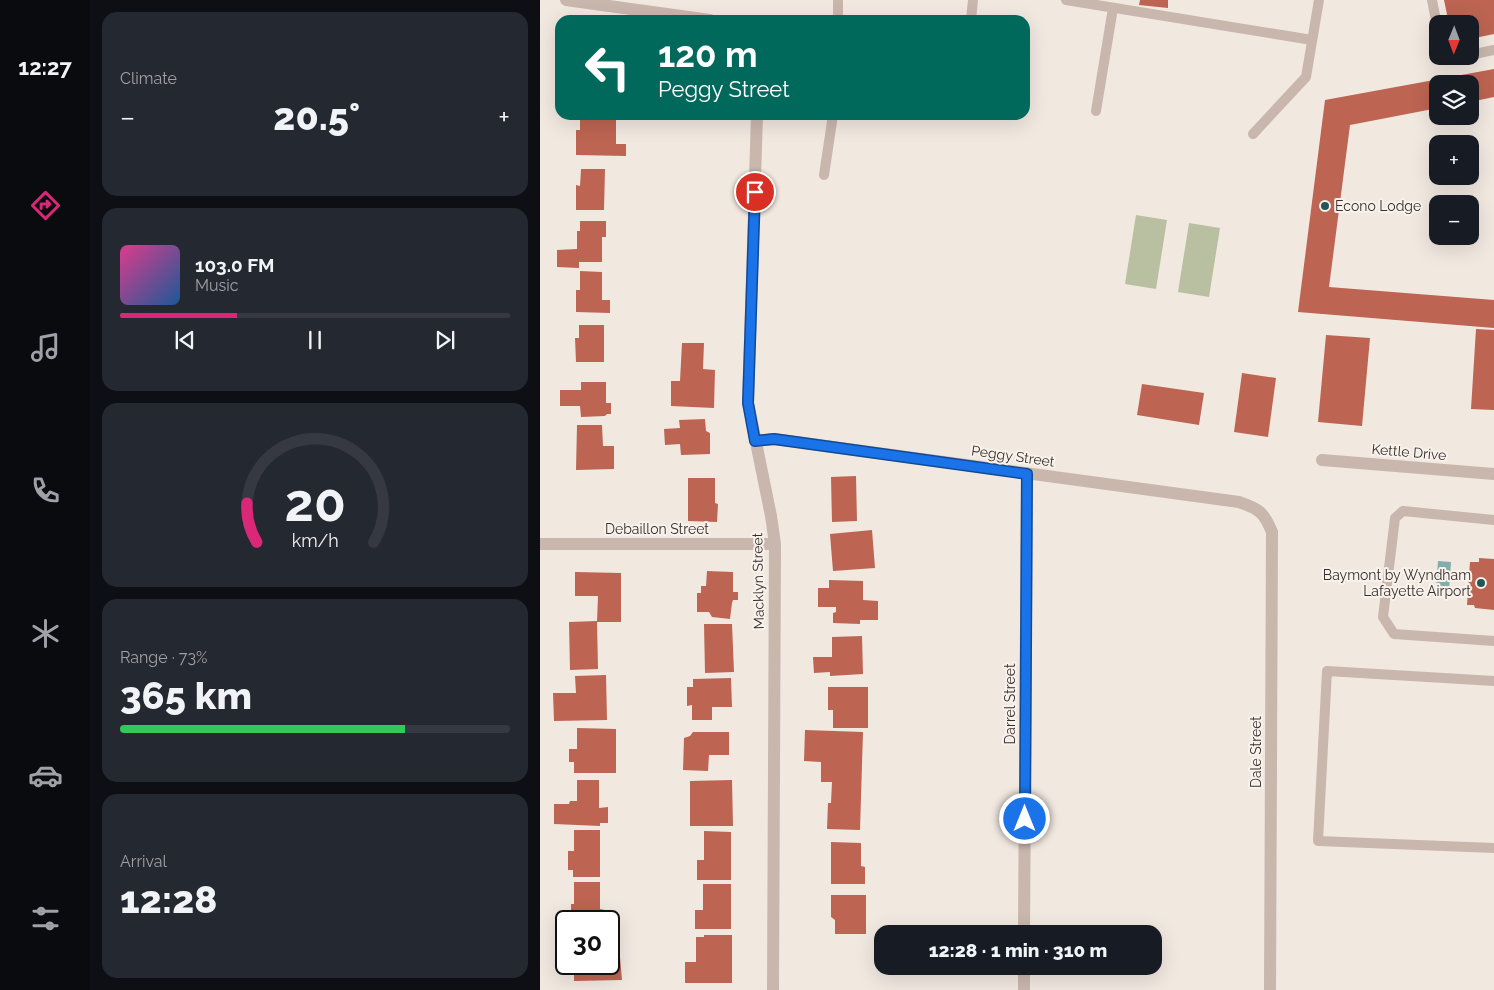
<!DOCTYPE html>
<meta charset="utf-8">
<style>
:root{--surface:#171b24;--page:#242831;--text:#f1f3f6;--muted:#9ea1a6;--line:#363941;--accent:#db2777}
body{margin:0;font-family:Raleway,sans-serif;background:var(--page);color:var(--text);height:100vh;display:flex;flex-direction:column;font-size:19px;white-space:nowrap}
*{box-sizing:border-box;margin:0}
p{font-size:16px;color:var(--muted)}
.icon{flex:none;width:28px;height:28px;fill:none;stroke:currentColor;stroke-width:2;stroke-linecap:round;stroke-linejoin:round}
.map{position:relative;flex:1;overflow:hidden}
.sheet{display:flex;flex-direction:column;gap:12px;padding:12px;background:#0d0f14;width:450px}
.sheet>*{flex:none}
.top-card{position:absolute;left:15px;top:15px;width:475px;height:105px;border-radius:15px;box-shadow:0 5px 20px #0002;background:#00695c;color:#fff;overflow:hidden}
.needle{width:32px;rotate:181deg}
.controls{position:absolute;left:889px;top:15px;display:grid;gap:10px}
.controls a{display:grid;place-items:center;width:50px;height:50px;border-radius:10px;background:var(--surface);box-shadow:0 5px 20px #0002;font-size:25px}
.speed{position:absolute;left:15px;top:910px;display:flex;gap:10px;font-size:25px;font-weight:700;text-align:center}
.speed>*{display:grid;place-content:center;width:65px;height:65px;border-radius:50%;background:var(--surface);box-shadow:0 5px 20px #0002;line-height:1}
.speed .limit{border:2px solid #111;border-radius:8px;background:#fff;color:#111}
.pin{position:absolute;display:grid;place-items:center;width:42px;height:42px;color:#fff;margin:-21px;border:2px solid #fff;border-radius:50%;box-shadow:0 1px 5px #0007}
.me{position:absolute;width:55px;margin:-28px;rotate:0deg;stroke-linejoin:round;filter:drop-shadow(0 0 4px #0008)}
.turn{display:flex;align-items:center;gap:18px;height:105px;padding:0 20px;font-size:22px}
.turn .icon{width:65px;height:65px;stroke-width:2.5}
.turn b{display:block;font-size:35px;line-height:42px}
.big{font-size:38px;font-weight:800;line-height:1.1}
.sheet .tile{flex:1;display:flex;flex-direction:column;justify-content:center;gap:8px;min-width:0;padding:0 18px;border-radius:15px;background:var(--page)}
.sheet .dial{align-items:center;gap:0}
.dial svg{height:130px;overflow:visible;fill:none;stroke:var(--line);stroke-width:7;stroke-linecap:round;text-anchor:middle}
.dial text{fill:var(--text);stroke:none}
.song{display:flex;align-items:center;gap:15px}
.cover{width:60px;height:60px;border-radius:8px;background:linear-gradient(135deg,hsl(330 70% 55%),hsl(210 70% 35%))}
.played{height:5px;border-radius:2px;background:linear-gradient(90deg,var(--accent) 30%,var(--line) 30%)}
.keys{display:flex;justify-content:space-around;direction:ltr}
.heat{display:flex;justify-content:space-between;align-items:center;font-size:28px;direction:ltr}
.charge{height:8px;border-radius:4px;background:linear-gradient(90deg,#34c759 73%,var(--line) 0)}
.trip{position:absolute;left:334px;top:925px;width:288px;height:50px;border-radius:15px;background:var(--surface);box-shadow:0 5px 20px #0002;font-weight:800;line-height:50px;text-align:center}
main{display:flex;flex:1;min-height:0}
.menu{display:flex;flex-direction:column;width:90px;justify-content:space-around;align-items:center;background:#090b0e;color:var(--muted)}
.menu .icon{width:35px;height:35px}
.menu .on{color:var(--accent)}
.menu b{font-size:22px;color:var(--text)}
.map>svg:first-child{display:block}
.green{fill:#b8c0a1}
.water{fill:#81adab}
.building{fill:#bd6452}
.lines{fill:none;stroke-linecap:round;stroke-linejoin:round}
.lane{stroke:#c9b7ad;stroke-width:10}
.street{stroke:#c9b7ad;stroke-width:12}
.route-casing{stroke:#114b97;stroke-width:12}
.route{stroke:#1a73e8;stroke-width:9}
.poi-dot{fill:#235656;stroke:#f9f2ec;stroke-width:2}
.labels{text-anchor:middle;stroke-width:4;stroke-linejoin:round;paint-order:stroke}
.poi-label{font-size:14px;fill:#382e2b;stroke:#f9f2ec;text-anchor:start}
.street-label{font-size:14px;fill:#382e2b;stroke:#f9f2ec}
</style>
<main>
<nav class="menu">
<b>12:27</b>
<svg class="icon on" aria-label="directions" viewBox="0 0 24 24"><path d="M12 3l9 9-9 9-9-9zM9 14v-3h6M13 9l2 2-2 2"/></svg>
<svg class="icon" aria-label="music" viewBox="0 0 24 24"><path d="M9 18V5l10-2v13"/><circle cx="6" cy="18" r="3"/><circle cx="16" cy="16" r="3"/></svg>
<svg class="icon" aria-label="phone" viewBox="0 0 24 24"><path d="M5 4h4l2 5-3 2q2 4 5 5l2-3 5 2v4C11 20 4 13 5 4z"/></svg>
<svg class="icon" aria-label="climate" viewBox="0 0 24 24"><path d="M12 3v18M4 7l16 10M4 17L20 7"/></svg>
<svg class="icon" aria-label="car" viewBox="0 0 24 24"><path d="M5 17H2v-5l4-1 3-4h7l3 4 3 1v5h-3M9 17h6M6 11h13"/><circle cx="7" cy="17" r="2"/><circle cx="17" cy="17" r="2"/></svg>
<svg class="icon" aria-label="filters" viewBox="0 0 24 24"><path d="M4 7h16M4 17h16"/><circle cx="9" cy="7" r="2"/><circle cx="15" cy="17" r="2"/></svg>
</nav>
<section class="sheet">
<div class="tile"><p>Climate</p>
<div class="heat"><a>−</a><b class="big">20.5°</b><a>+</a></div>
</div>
<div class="tile">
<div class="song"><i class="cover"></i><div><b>103.0 FM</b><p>Music</p></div></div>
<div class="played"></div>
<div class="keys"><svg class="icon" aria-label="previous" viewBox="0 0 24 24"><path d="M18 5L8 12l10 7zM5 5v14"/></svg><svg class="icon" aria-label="pause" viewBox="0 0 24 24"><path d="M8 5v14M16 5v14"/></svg><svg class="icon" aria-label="next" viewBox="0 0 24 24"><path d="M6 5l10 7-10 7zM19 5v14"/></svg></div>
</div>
<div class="tile dial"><svg viewBox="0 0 100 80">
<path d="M14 69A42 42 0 1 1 86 69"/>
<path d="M14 69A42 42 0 0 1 8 45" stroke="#db2777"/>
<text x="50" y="56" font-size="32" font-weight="700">20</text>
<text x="50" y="72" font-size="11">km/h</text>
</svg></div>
<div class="tile"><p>Range · 73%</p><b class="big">365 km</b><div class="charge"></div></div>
<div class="tile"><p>Arrival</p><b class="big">12:28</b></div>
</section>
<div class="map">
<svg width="954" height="990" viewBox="0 0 954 990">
<rect width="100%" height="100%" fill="#f1e8e0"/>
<!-- green -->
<path class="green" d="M596,215L627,220L616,289L585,284Z
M649,223L680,228L669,297L638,292Z"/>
<!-- water -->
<path class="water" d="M898,561L911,562L909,590L896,589Z"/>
<!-- building -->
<path class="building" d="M600,0H628V8L599,5Z
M904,0H954V34L930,39V24H909Z
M954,69V97L930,102V84H898V108L810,125L789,287L954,300V328L758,312L785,100Z
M40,115H76V144H86V156L36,155V130H40Z
M41,169H65L64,210H36V185L40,186Z
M40,221H66V237H62V262H39V268L17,267V250L37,249V231H40Z
M40,271L62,272V300H70V313L36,312V290H40Z
M39,325H64V362H36L35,338H39Z
M936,329L954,330V410L931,409Z
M786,335L830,338L822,426L778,422Z
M142,343H164L163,369L175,370L174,408L131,406V381H140Z
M702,373L736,378L728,437L694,432Z
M41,382H66V403H71V414H67L65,416L41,417L40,406H20V390H41Z
M602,384L664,393L659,425L597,415Z
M165,419L166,431L170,433V454L141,455L140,444L125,445L124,429L140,428L139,420Z
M37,425H62L63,446H74V469L36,470Z
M316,476L317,521L292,522L291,477Z
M148,478H175V503L178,504L177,522L148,521Z
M332,530L335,568L293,571L290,534Z
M939,558L954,559V610L935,608L934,605H927L930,562H939Z
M167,571L193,572V592H198V600H193L192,603L190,619L172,617L169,612H157V593H161V586H166Z
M35,572L81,573V622H57L58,596H35Z
M289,580L323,581V600L338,601V620H320V624L293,623V613L296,612V607H278V588H289Z
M57,621L58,669L30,670L29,622Z
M164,624H192L194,672L165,673Z
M322,636L323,674L290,676V672L274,673L273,657H292V637Z
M66,675L67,720L14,721L13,693H36L35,676Z
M191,678L192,707H172V720H152V705L147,706V687H153V679Z
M288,687H328V728H293V710H288Z
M37,728L76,729V773H34V762H29V749H37Z
M265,730L323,732L320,830L287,829L288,803H291L292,782H281V762L264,761Z
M153,732H189V755H169L168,771L143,770L144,738L150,736Z
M37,780H59V808L68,807V823H60V826L14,824V804H29L30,801H37Z
M192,780L193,826H150V781Z
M34,830H60V877H33V870H28V851H34Z
M164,831L191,832V880H157V860H164Z
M291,842L321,843V866L325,867V884H291Z
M34,882H60V909L65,910V921H34V918H31V904H34Z
M163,884H191V929H155V910H163Z
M291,895H326V934H295V920L291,917Z
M164,935H192V983H145V962H156V937H164Z
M69,956L80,957L82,980L34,981V964H69Z"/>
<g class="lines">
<!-- lane -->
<path class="lane" d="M298,0V20
M526,0L772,40
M892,0L898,31
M431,20L433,0
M930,55L954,50
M902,56L903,60L922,56
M556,111L573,8
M713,134L766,77L779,0
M284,175L293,115
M954,520L863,511L855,518L843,617L854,634L954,641
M954,681L787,671L778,841L954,848"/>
<!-- street -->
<path class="street" d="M26,0L170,20
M217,115L208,403L231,516L235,544L233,990
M215,441L234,439L699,502C719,509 724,512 732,532L730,990
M782,460L954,474
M0,544H235
M484,934L487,473
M484,990V966"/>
</g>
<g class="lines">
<!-- route casing -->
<g class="route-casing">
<path id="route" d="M215,192L208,403L215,441L234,439L487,474L485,819"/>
</g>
<!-- route -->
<use href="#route" class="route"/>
</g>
<!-- markers -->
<g class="poi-dot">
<circle cx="785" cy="206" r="5"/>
<circle cx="941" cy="583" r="5"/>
</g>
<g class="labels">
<!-- poi labels -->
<g class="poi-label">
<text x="795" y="211">Econo Lodge</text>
<text x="931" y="580" text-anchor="end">Baymont by Wyndham<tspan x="931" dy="16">Lafayette Airport</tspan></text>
</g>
<!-- street labels -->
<g class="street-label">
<text transform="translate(869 452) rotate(5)" y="5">Kettle Drive</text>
<text transform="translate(473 456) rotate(8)" y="5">Peggy Street</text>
<text x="117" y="534">Debaillon Street</text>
<text transform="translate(218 581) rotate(-91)" y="5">Macklyn Street</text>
<text transform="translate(470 704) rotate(-90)" y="5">Darrel Street</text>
<text transform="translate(716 752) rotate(-90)" y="5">Dale Street</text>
</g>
</g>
</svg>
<div class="controls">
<a><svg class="needle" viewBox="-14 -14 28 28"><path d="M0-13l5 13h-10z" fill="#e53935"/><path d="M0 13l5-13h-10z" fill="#9ea1a6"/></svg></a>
<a><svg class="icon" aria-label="layers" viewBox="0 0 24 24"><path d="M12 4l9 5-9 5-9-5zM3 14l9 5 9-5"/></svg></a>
<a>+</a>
<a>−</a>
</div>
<div class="speed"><div class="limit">30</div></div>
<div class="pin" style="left:215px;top:192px;background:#d93025"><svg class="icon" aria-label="arrive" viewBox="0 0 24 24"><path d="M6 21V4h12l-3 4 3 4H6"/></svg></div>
<svg class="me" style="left:485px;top:819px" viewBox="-20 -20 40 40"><circle r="17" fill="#1a73e8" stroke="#fff" stroke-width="3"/><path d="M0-11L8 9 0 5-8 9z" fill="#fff"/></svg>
<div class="trip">12:28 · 1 min · 310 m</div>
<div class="top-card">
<div class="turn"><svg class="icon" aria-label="left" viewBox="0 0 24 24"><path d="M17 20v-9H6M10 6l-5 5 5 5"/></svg><div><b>120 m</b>Peggy Street</div></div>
</div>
</div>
</main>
